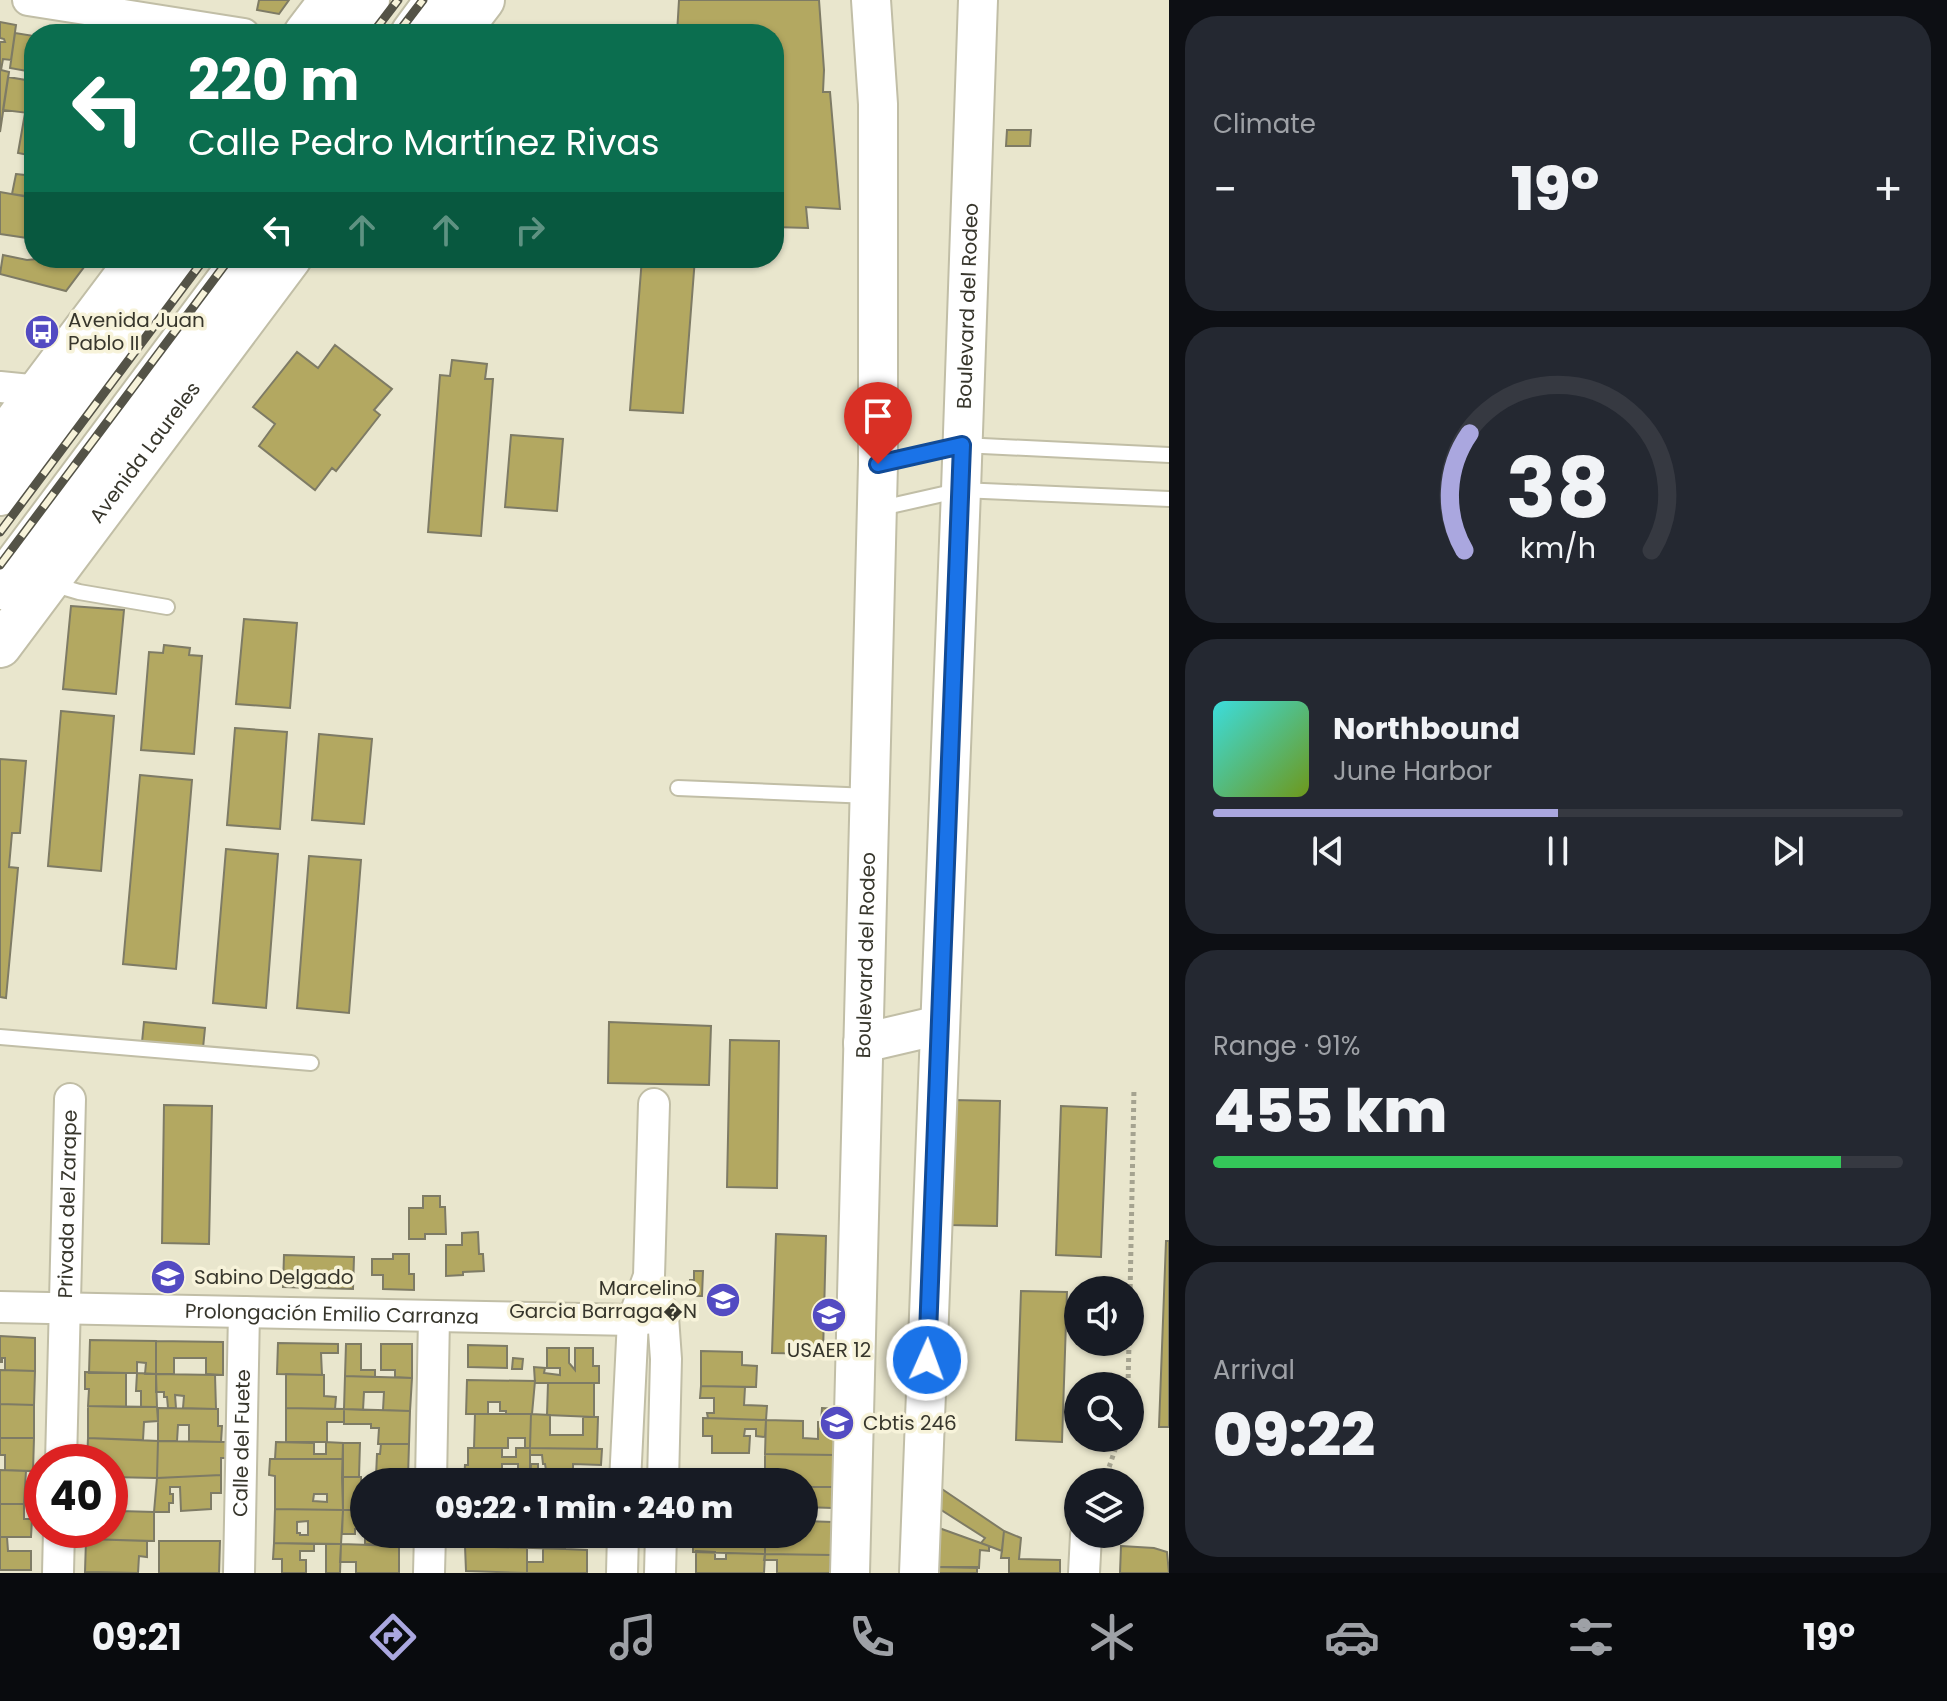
<!DOCTYPE html>
<meta charset="utf-8">
<style>
:root{--surface:#171b24;--page:#242831;--text:#f1f3f6;--muted:#9ea1a6;--line:#363941;--accent:#aaa7df}
body{margin:0;font-family:Poppins,sans-serif;background:var(--page);color:var(--text);height:100vh;display:flex;flex-direction:column;font-size:30px;white-space:nowrap}
*{box-sizing:border-box;margin:0}
p{font-size:26px;color:var(--muted)}
.icon{flex:none;width:44px;height:44px;fill:none;stroke:currentColor;stroke-width:2;stroke-linecap:round;stroke-linejoin:round}
.map{position:relative;flex:1;overflow:hidden}
.drawer{display:flex;flex-direction:column;gap:16px;padding:16px;background:#0d0f14;width:778px}
.drawer>*{flex:none}
.top-card{position:absolute;left:24px;top:24px;width:760px;height:244px;border-radius:32px;box-shadow:0 2px 6px #0004;background:#0b6e4f;color:#fff;overflow:hidden}
.buttons{position:absolute;left:1064px;top:1276px;display:grid;gap:16px}
.buttons a{display:grid;place-items:center;width:80px;height:80px;border-radius:50%;background:var(--surface);box-shadow:0 2px 6px #0004;font-size:40px}
.speed{position:absolute;left:24px;top:1444px;display:flex;gap:16px;font-size:40px;font-weight:700;text-align:center}
.speed>*{display:grid;place-content:center;width:104px;height:104px;border-radius:50%;background:var(--surface);box-shadow:0 2px 6px #0004;line-height:1}
.speed .limit{border:12px solid #d22;background:#fff;color:#111}
.pin{position:absolute;display:grid;place-items:center;width:68px;height:68px;color:#fff;margin:-82px -34px;border-radius:50% 50% 50% 0;rotate:-45deg;box-shadow:0 0 8px #0007}
.pin .icon{rotate:45deg}
.me{position:absolute;width:88px;margin:-44px;rotate:2deg;stroke-linejoin:round;filter:drop-shadow(0 0 6px #0008)}
.turn{display:flex;align-items:center;gap:28px;height:168px;padding:0 32px;font-size:36px}
.turn .icon{width:104px;height:104px;stroke-width:2.5}
.turn b{display:block;font-size:56px;line-height:68px}
.lanes{display:flex;align-items:center;height:76px;padding:0 32px;background:#0003;justify-content:center;gap:40px;direction:ltr}
.lanes .off{opacity:.35}
.big{font-size:60px;font-weight:800;line-height:1.1}
.drawer .tile{flex:1;display:flex;flex-direction:column;justify-content:center;gap:12px;min-width:0;padding:0 28px;border-radius:32px;background:var(--page)}
.drawer .dial{align-items:center;gap:0}
.dial svg{height:208px;overflow:visible;fill:none;stroke:var(--line);stroke-width:7;stroke-linecap:round;text-anchor:middle}
.dial text{fill:var(--text);stroke:none}
.song{display:flex;align-items:center;gap:24px}
.cover{width:96px;height:96px;border-radius:12px;background:linear-gradient(135deg,hsl(180 70% 55%),hsl(80 70% 35%))}
.played{height:8px;border-radius:4px;background:linear-gradient(90deg,var(--accent) 50%,var(--line) 50%)}
.keys{display:flex;justify-content:space-around;direction:ltr}
.heat{display:flex;justify-content:space-between;align-items:center;font-size:44px;direction:ltr}
.charge{height:12px;border-radius:6px;background:linear-gradient(90deg,#34c759 91%,var(--line) 0)}
.trip{position:absolute;left:350px;top:1468px;width:468px;height:80px;border-radius:40px;background:var(--surface);box-shadow:0 2px 6px #0004;font-weight:800;line-height:80px;text-align:center}
.dock{display:flex;height:128px;justify-content:space-around;align-items:center;background:#090b0e;color:var(--muted)}
.dock .icon{width:56px;height:56px}
.dock .selected{color:var(--accent)}
.dock b{font-size:36px;color:var(--text)}
main{display:flex;flex:1;min-height:0}
.map>svg:first-child{display:block}
.building{fill:#b3a861;stroke:#7e7b65;stroke-width:2;fill-rule:evenodd}
.lines{fill:none;stroke-linecap:round;stroke-linejoin:round}
.service-casing{stroke:#c1bea6;stroke-width:18}
.minor-casing{stroke:#c1bea6;stroke-width:34}
.tertiary-casing{stroke:#c1bea6;stroke-width:42}
.secondary-casing{stroke:#c1bea6;stroke-width:46}
.primary-casing{stroke:#c1bea6;stroke-width:48}
.path{stroke:#a5a390;stroke-width:5;stroke-dasharray:4 4;stroke-linecap:butt}
.service{stroke:#fff;stroke-width:14}
.minor{stroke:#fff;stroke-width:30}
.tertiary{stroke:#fff;stroke-width:38}
.secondary{stroke:#fff;stroke-width:42}
.primary{stroke:#fff;stroke-width:44}
.rail-casing{stroke:#545347;stroke-width:9}
.rail{stroke:#f7f3da;stroke-width:6;stroke-dasharray:18;stroke-linecap:butt}
.route-casing{stroke:#114b97;stroke-width:20}
.route{stroke:#1a73e8;stroke-width:14}
.labels{text-anchor:middle;stroke-width:7;stroke-linejoin:round;paint-order:stroke}
.street-label{font-size:20px;fill:#37362c;stroke:#f7f3da}
.poi-label{font-size:20px;fill:#37362c;stroke:#f7f3da;text-anchor:start}
</style>
<main>
<div class="map">
<svg width="1169" height="1573" viewBox="0 0 1169 1573">
<rect width="100%" height="100%" fill="#e9e6cd"/>
<!-- building -->
<path class="building" d="M259,0H289L279,14L257,10Z
M679,0H819L824,70L823,92H830L840,209L806,207L808,228L774,227V34H677Z
M0,22L16,25L11,60L3,59L1,70L9,72L0,132V42H5L4,39L0,38Z
M15,33L34,36V78L28,113L3,110L8,77L26,80L27,71L10,68Z
M25,113L34,114V156L18,153Z
M1007,130H1031L1030,146H1006Z
M16,174L34,176L33,197L12,194Z
M0,192L34,198V239L0,234Z
M3,255L27,260L37,259L67,265V263L84,267L66,291L0,274Z
M642,258H695L683,413L630,410Z
M335,345L392,389L374,410L380,415L336,471L332,468L315,490L259,446L275,424L253,407L297,352L318,368Z
M452,360L487,364L485,379H493L481,536L428,532L440,375L450,376Z
M511,435L563,439L557,511L505,507Z
M71,606L124,610L116,694L63,689Z
M244,619L297,623L290,708L236,704Z
M164,645L190,648L189,655L202,656L194,754L141,750L149,652L163,653Z
M61,711L114,716L101,871L48,866Z
M235,728L287,732L280,829L227,825Z
M319,734L372,739L364,824L312,820Z
M0,759L26,761L20,833H12L9,867L18,868L6,998L0,997Z
M140,775L192,780L176,969L123,964Z
M226,849L278,854L266,1008L213,1003Z
M309,856L361,860L349,1013L297,1008Z
M144,1022L205,1028L203,1048L142,1042Z
M609,1022L711,1026L709,1085L608,1083Z
M730,1040L779,1041L777,1188L727,1187Z
M952,1100L1000,1101L997,1226L949,1225Z
M164,1105L212,1106L209,1244L162,1243Z
M1061,1106L1107,1108L1101,1257L1056,1255Z
M423,1196H440V1207H445L446,1234H425V1239H409V1208H423Z
M478,1232L479,1254H483L484,1271L463,1272V1275L446,1276V1245H462V1233Z
M776,1234L826,1236L823,1354L772,1353Z
M1166,1241H1169V1427H1159Z
M393,1254H409V1274H414V1290L383,1289V1275H372V1259H393Z
M284,1255L354,1257L353,1289L283,1287Z
M694,1271H703L702,1296H690V1280H694Z
M1021,1291L1067,1292L1062,1442L1016,1440Z
M0,1336L35,1338V1371L5,1370V1358H2V1362H0Z
M90,1340L156,1341V1374H145L146,1363L137,1362V1373H89Z
M156,1341L223,1342V1375L206,1374V1358H174V1374H156Z
M278,1343L338,1344V1353H321L322,1375L277,1374Z
M346,1344H361V1370H375V1377L345,1376Z
M381,1344H412V1378L395,1377V1370H381Z
M468,1345L507,1346V1368L468,1367Z
M547,1348H569V1363L575,1370V1348H593V1366H599V1383H535L534,1367L545,1368L544,1373L560,1375V1368H547Z
M701,1351L742,1352V1365L757,1366L756,1387L701,1386Z
M513,1358L523,1359L522,1369H512Z
M0,1370L35,1371L34,1405L0,1404Z
M85,1372L126,1373V1407L88,1406L89,1389H85Z
M137,1373L156,1374L157,1407H141V1391H136Z
M156,1374L215,1375L216,1409L183,1408L184,1396L175,1395L176,1408H168L167,1397H164V1392H156Z
M286,1374L324,1375V1396L336,1397L335,1409L286,1408Z
M345,1376L412,1378L410,1411L383,1410L384,1392H364L363,1410L344,1409Z
M467,1380L535,1381L532,1414H506V1411H500V1402H488V1414H466Z
M548,1383H594V1417L547,1415Z
M701,1386L745,1387L744,1405L767,1406L766,1420L708,1418L707,1413H714V1398H700Z
M0,1404L34,1405V1438H0Z
M88,1406L157,1407L158,1421L144,1422L143,1440L88,1438Z
M158,1408L218,1409V1426H222L221,1442L189,1441V1425H178L177,1441H158Z
M286,1408L344,1409V1422H327V1442H286Z
M822,1408L836,1409L835,1423L821,1422Z
M344,1409L410,1411L409,1444H378L379,1428H371V1424H344Z
M475,1414H531L530,1448H525V1438H508V1448H474Z
M531,1414L550,1415V1435H583V1417H598L597,1449L530,1448Z
M703,1418L766,1420L765,1437L756,1436V1429H745L744,1436H750L749,1453H712V1436H703Z
M766,1420L803,1421V1438L818,1439V1422L835,1423L834,1455L765,1454Z
M0,1438H34L33,1471L5,1470V1455H0Z
M88,1438L158,1441L157,1478L110,1477V1462H87Z
M158,1441L226,1442V1458H221V1475L157,1478Z
M276,1442L314,1443V1454H326V1442L343,1443V1459H275Z
M343,1443H360L359,1477H342Z
M381,1444H409L408,1477H376L377,1454H380Z
M468,1448H502V1457H516V1448H530V1482H518V1464H502V1482L464,1481L465,1465H468Z
M530,1448L602,1449L601,1465L573,1464V1482H530L531,1464H538V1470H546L545,1464H543L542,1455H530Z
M765,1454L834,1455L833,1487H804V1482H781L782,1472H772V1480H765Z
M270,1459H343V1510L275,1509V1476L269,1475ZM314,1494H327V1502L313,1501Z
M0,1470L26,1471L24,1504H0Z
M221,1475V1493H211V1509L181,1511L180,1487H170V1494H173V1503H169V1512H154L157,1478Z
M110,1477H120L119,1511H110Z
M342,1477H361V1496H355L354,1502H364V1510H343Z
M380,1477H408V1482H380Z
M936,1485L1004,1531L1002,1551L981,1543L985,1538L935,1506Z
M804,1487H833L832,1508L804,1507Z
M0,1504H24V1519H32L31,1537H0Z
M275,1509L343,1510L341,1544L274,1543ZM308,1521V1535H300V1533H297V1522Z
M343,1510H358V1529H355V1534H342Z
M119,1511L154,1512V1541L86,1539V1530H110V1518H120Z
M804,1521L832,1522L831,1555L765,1554V1541H775V1534H804Z
M939,1528L989,1546V1551L980,1550L979,1568L937,1567Z
M1004,1531L1021,1538L1019,1559L1060,1560V1573H1009V1558H1001Z
M365,1534H407L406,1546L365,1544Z
M463,1534H600V1541H565V1549L463,1546Z
M693,1534H765V1554L693,1552Z
M0,1537H7L8,1551H31V1570H0Z
M86,1539L147,1541V1557L139,1556L138,1573L85,1572Z
M159,1541H220L219,1573H159Z
M274,1543L314,1544V1551H300V1560H306V1573H282V1559H273Z
M326,1544H341L340,1573H326Z
M341,1544L399,1546V1573H356V1562H340Z
M465,1546L527,1547V1573L466,1571Z
M1121,1546L1154,1548L1167,1552L1169,1573H1120Z
M543,1548L587,1550V1573H527V1562H543Z
M696,1551L715,1552V1559H726V1553L765,1554L764,1573H696Z
M765,1554L831,1555L830,1573H777V1560H764Z
M937,1567H977V1573H937Z"/>
<g class="lines">
<!-- service casing -->
<g class="service-casing">
<path id="service" d="M880,463L962,445L1169,455
M877,509L961,490L1169,499
M52,584L79,592L167,607
M678,788L870,796
M0,1037L311,1063"/>
</g>
<!-- minor casing -->
<g class="minor-casing">
<g id="minor">
<path d="M28,0L244,34"/>
<path d="M0,387L40,391"/>
<path d="M658,1301L663,1317L666,1359L663,1482"/>
<path id="s1" d="M0,1307L633,1320L663,1317"/>
<path id="s2" d="M61,1462L70,1099"/>
<path d="M431,1482L434,1316"/>
<path d="M625,1482L633,1320L649,1276L654,1104"/>
<path d="M58,1573L59,1530"/>
<path id="s3" d="M239,1573L244,1312"/>
<path d="M429,1573L430,1534"/>
<path d="M622,1573L623,1534"/>
<path d="M660,1573L661,1534"/>
<path d="M1084,1573L1086,1535"/>
</g>
</g>
<!-- tertiary casing -->
<g class="tertiary-casing">
<g id="tertiary">
<path d="M863,1043L940,1025"/>
<path id="s4" d="M850,1573L878,464V104L871,0"/>
<path id="s5" d="M919,1573L961,490L978,0"/>
</g>
</g>
<!-- secondary casing -->
<g class="secondary-casing">
<g id="secondary">
<path d="M305,34L331,0"/>
<path d="M457,34L483,0"/>
<path d="M0,443L139,258"/>
<path id="s6" d="M0,646L290,258"/>
</g>
</g>
<!-- primary casing -->
<g class="primary-casing">
<path id="primary" d="M341,34L367,0
M413,34L438,0
M0,493L175,258
M0,587L246,258"/>
</g>
<!-- path -->
<path class="path" d="M1130,1296L1134,1088
M1128,1386L1129,1342
M1104,1482L1119,1438"/>
<!-- service -->
<use href="#service" class="service"/>
<!-- minor -->
<use href="#minor" class="minor"/>
<!-- tertiary -->
<use href="#tertiary" class="tertiary"/>
<!-- secondary -->
<use href="#secondary" class="secondary"/>
<!-- primary -->
<use href="#primary" class="primary"/>
<!-- rail casing -->
<g class="rail-casing">
<path id="rail" d="M372,34L398,0
M397,34L423,0
M0,532L205,258
M0,565L230,258"/>
</g>
<!-- rail -->
<use href="#rail" class="rail"/>
</g>
<g class="lines">
<!-- route casing -->
<g class="route-casing">
<path id="route" d="M878,464L962,445L927,1360"/>
</g>
<!-- route -->
<use href="#route" class="route"/>
</g>
<!-- icons -->
<defs>
<g id="bus-disc" transform="scale(1.8)"><circle r="9.5" fill="#534bc2" stroke="#f7f3da"/><path d="M-5-6H5V4H4V6H2V4H-2V6H-4V4H-5ZM-3.5-4V0h7V-4ZM-3.5 1.2v1.5H-2V1.2ZM2 1.2v1.5H3.5V1.2Z" fill="#fff"/></g>
<g id="school-disc" transform="scale(1.8)"><circle r="9.5" fill="#534bc2" stroke="#f7f3da"/><path d="M0-5L7-2L0 1L-7-2ZM-4 1L0 2.5L4 1V4Q0 6-4 4Z" fill="#fff"/></g>
<g id="university-disc" transform="scale(1.8)"><circle r="9.5" fill="#534bc2" stroke="#f7f3da"/><path d="M0-5L7-2L0 1L-7-2ZM-4 1L0 2.5L4 1V4Q0 6-4 4Z" fill="#fff"/></g>
</defs>
<g fill-rule="evenodd">
<use href="#bus-disc" x="42" y="332"/>
<use href="#school-disc" x="168" y="1277"/>
<use href="#school-disc" x="723" y="1300"/>
<use href="#school-disc" x="829" y="1315"/>
<use href="#university-disc" x="837" y="1423"/>
</g>
<g class="labels">
<!-- street labels -->
<g class="street-label">
<text dy="7" stroke="none"><textPath href="#s5" startOffset="1268">Boulevard del Rodeo</textPath></text>
<text dy="7" stroke="none"><textPath href="#s6" startOffset="242">Avenida Laureles</textPath></text>
<text dy="7" stroke="none"><textPath href="#s4" startOffset="618">Boulevard del Rodeo</textPath></text>
<text dy="7" stroke="none"><textPath href="#s2" startOffset="258">Privada del Zarape</textPath></text>
<text dy="7" stroke="none"><textPath href="#s1" startOffset="332">Prolongación Emilio Carranza</textPath></text>
<text dy="7" stroke="none"><textPath href="#s3" startOffset="130">Calle del Fuete</textPath></text>
</g>
<!-- poi labels -->
<g class="poi-label">
<text x="68" y="327">Avenida Juan<tspan x="68" dy="23">Pablo II</tspan></text>
<text x="194" y="1284">Sabino Delgado</text>
<text x="697" y="1295" text-anchor="end">Marcelino<tspan x="697" dy="23">Garcia Barraga�N</tspan></text>
<text x="829" y="1357" text-anchor="middle">USAER 12</text>
<text x="863" y="1430">Cbtis 246</text>
</g>
</g>
</svg>
<div class="buttons">
<a><svg class="icon" aria-label="sound" viewBox="0 0 24 24"><path d="M4 9h4l5-4v14l-5-4H4zM17 9q2 3 0 6"/></svg></a>
<a><svg class="icon" aria-label="search" viewBox="0 0 24 24"><circle cx="10" cy="10" r="6"/><path d="M15 15l6 6"/></svg></a>
<a><svg class="icon" aria-label="layers" viewBox="0 0 24 24"><path d="M12 4l9 5-9 5-9-5zM3 14l9 5 9-5"/></svg></a>
</div>
<div class="speed"><div class="limit">40</div></div>
<div class="pin" style="left:878px;top:464px;background:#d93025"><svg class="icon" aria-label="arrive" viewBox="0 0 24 24"><path d="M6 21V4h12l-3 4 3 4H6"/></svg></div>
<svg class="me" style="left:927px;top:1360px" viewBox="-20 -20 40 40"><circle r="17" fill="#1a73e8" stroke="#fff" stroke-width="3"/><path d="M0-11L8 9 0 5-8 9z" fill="#fff"/></svg>
<div class="trip">09:22 · 1 min · 240 m</div>
<div class="top-card">
<div class="turn"><svg class="icon" aria-label="left" viewBox="0 0 24 24"><path d="M17 20v-9H6M10 6l-5 5 5 5"/></svg><div><b>220 m</b>Calle Pedro Martínez Rivas</div></div>
<div class="lanes"><svg class="icon" aria-label="left" viewBox="0 0 24 24"><path d="M17 20v-9H6M10 6l-5 5 5 5"/></svg><svg class="icon off" aria-label="ahead" viewBox="0 0 24 24"><path d="M12 20V5M6 11l6-6 6 6"/></svg><svg class="icon off" aria-label="ahead" viewBox="0 0 24 24"><path d="M12 20V5M6 11l6-6 6 6"/></svg><svg class="icon off" aria-label="right" viewBox="0 0 24 24"><path d="M7 20v-9h11M14 6l5 5-5 5"/></svg></div>
</div>
</div>
<section class="drawer">
<div class="tile"><p>Climate</p>
<div class="heat"><a>−</a><b class="big">19°</b><a>+</a></div>
</div>
<div class="tile dial"><svg viewBox="0 0 100 80">
<path d="M14 69A42 42 0 1 1 86 69"/>
<path d="M14 69A42 42 0 0 1 16 24" stroke="#aaa7df"/>
<text x="50" y="56" font-size="32" font-weight="700">38</text>
<text x="50" y="72" font-size="11">km/h</text>
</svg></div>
<div class="tile">
<div class="song"><i class="cover"></i><div><b>Northbound</b><p>June Harbor</p></div></div>
<div class="played"></div>
<div class="keys"><svg class="icon" aria-label="previous" viewBox="0 0 24 24"><path d="M18 5L8 12l10 7zM5 5v14"/></svg><svg class="icon" aria-label="pause" viewBox="0 0 24 24"><path d="M8 5v14M16 5v14"/></svg><svg class="icon" aria-label="next" viewBox="0 0 24 24"><path d="M6 5l10 7-10 7zM19 5v14"/></svg></div>
</div>
<div class="tile"><p>Range · 91%</p><b class="big">455 km</b><div class="charge"></div></div>
<div class="tile"><p>Arrival</p><b class="big">09:22</b></div>
</section>
</main>
<nav class="dock">
<b>09:21</b>
<svg class="icon selected" aria-label="directions" viewBox="0 0 24 24"><path d="M12 3l9 9-9 9-9-9zM9 14v-3h6M13 9l2 2-2 2"/></svg>
<svg class="icon" aria-label="music" viewBox="0 0 24 24"><path d="M9 18V5l10-2v13"/><circle cx="6" cy="18" r="3"/><circle cx="16" cy="16" r="3"/></svg>
<svg class="icon" aria-label="phone" viewBox="0 0 24 24"><path d="M5 4h4l2 5-3 2q2 4 5 5l2-3 5 2v4C11 20 4 13 5 4z"/></svg>
<svg class="icon" aria-label="climate" viewBox="0 0 24 24"><path d="M12 3v18M4 7l16 10M4 17L20 7"/></svg>
<svg class="icon" aria-label="car" viewBox="0 0 24 24"><path d="M5 17H2v-5l4-1 3-4h7l3 4 3 1v5h-3M9 17h6M6 11h13"/><circle cx="7" cy="17" r="2"/><circle cx="17" cy="17" r="2"/></svg>
<svg class="icon" aria-label="filters" viewBox="0 0 24 24"><path d="M4 7h16M4 17h16"/><circle cx="9" cy="7" r="2"/><circle cx="15" cy="17" r="2"/></svg>
<b>19°</b>
</nav>
